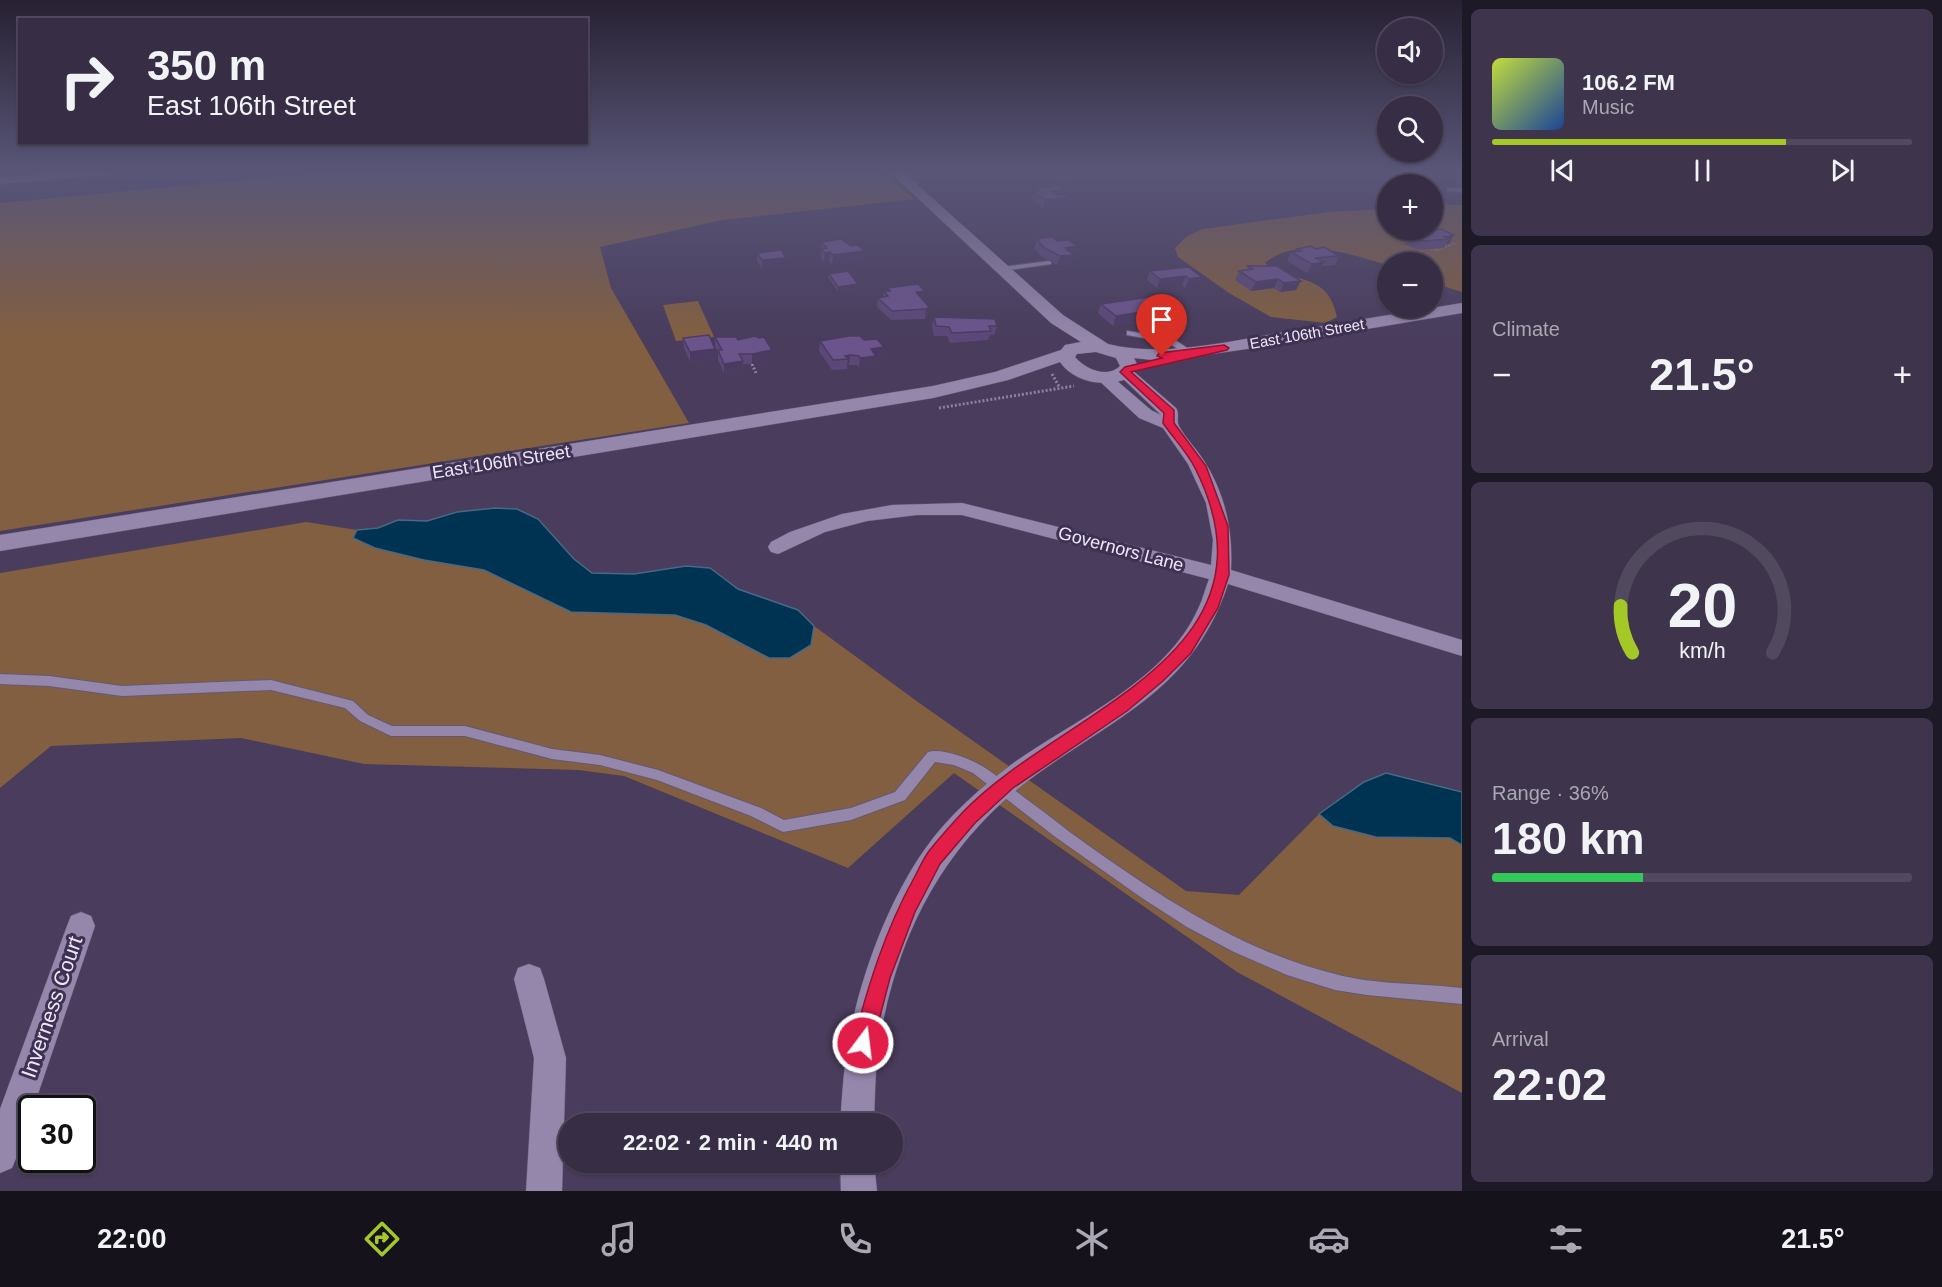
<!DOCTYPE html>
<meta charset="utf-8">
<style>
:root{--surface:#372d45;--page:#3e354c;--text:#f1f3f6;--muted:#aaa8b3;--line:#51495e;--accent:#a4c825}
body{margin:0;font-family:Arial,sans-serif;background:var(--page);color:var(--text);height:100vh;display:flex;flex-direction:column;font-size:22px;white-space:nowrap}
*{box-sizing:border-box;margin:0}
p{font-size:20px;color:var(--muted)}
.icon{flex:none;width:33px;height:33px;fill:none;stroke:currentColor;stroke-width:2;stroke-linecap:round;stroke-linejoin:round}
.map{position:relative;flex:1;overflow:hidden}
.drawer{display:flex;flex-direction:column;gap:9px;padding:9px;background:#1e1926;width:480px}
.drawer>*{flex:none}
.banner{position:absolute;left:18px;top:18px;width:570px;height:126px;border-radius:0px;box-shadow:0 2px 4px #0004,0 0 0 2px var(--line);background:#372d45;color:var(--text);overflow:hidden}
.fabs{position:absolute;left:1377px;top:18px;display:grid;gap:12px}
.fabs a{display:grid;place-items:center;width:66px;height:66px;border-radius:50%;background:var(--surface);box-shadow:0 2px 4px #0004,0 0 0 2px var(--line);font-size:30px}
.speed{position:absolute;left:18px;top:1095px;display:flex;gap:12px;font-size:30px;font-weight:700;text-align:center}
.speed>*{display:grid;place-content:center;width:78px;height:78px;border-radius:50%;background:var(--surface);box-shadow:0 2px 4px #0004,0 0 0 2px var(--line);line-height:1}
.speed .limit{border:3px solid #111;border-radius:9px;background:#fff;color:#111}
.pin{position:absolute;display:grid;place-items:center;width:51px;height:51px;color:#fff;margin:-62px -26px;border-radius:50% 50% 50% 0;rotate:-45deg;box-shadow:0 0 6px #0007}
.pin .icon{rotate:45deg}
.me{position:absolute;width:66px;margin:-33px;rotate:15deg;stroke-linejoin:round;filter:drop-shadow(0 0 4px #0008)}
.turn{display:flex;align-items:center;gap:21px;height:126px;padding:0 30px;font-size:27px}
.turn .icon{width:78px;height:78px;stroke-width:2.5}
.turn b{display:block;font-size:42px;line-height:51px}
.big{font-size:45px;font-weight:600;line-height:1.1}
.drawer .widget{flex:1;display:flex;flex-direction:column;justify-content:center;gap:9px;min-width:0;padding:0 21px;border-radius:9px;background:var(--page)}
.drawer .dial{align-items:center;gap:0}
.dial svg{height:156px;overflow:visible;fill:none;stroke:var(--line);stroke-width:7;stroke-linecap:round;text-anchor:middle}
.dial text{fill:var(--text);stroke:none}
.song{display:flex;align-items:center;gap:18px}
.cover{width:72px;height:72px;border-radius:9px;background:linear-gradient(135deg,hsl(70 70% 55%),hsl(220 70% 35%))}
.played{height:6px;border-radius:3px;background:linear-gradient(90deg,var(--accent) 70%,var(--line) 70%)}
.keys{display:flex;justify-content:space-around;direction:ltr}
.heat{display:flex;justify-content:space-between;align-items:center;font-size:33px;direction:ltr}
.charge{height:9px;border-radius:4px;background:linear-gradient(90deg,#34c759 36%,var(--line) 0)}
.trip{position:absolute;left:558px;top:1113px;width:345px;height:60px;border-radius:30px;background:var(--surface);box-shadow:0 2px 4px #0004,0 0 0 2px var(--line);font-weight:600;line-height:60px;text-align:center}
.dock{display:flex;height:96px;justify-content:space-around;align-items:center;background:#16121c;color:var(--muted)}
.dock .icon{width:42px;height:42px}
.dock .on{color:var(--accent)}
.dock b{font-size:27px;color:var(--text)}
main{display:flex;flex:1;min-height:0}
.map>svg:first-child{display:block}
.green{fill:#825f40}
.water{fill:#003351;stroke:#476984;stroke-width:1.5}
.lines{fill:none;stroke-linecap:round;stroke-linejoin:round}
.service-casing{stroke:#645974;stroke-width:2}
.minor-casing{stroke:#645974;stroke-width:1}
.tertiary-casing{stroke:#645974;stroke-width:1}
.path-far1{stroke:#8c829d;stroke-width:2;stroke-dasharray:1.5 1.5;stroke-linecap:butt}
.path{stroke:#8c829d;stroke-width:3;stroke-dasharray:2 2;stroke-linecap:butt}
.service{fill:#9587ac;fill-rule:evenodd}
.minor{fill:#9587ac;fill-rule:evenodd}
.tertiary{fill:#9587ac;fill-rule:evenodd}
.wall{fill:#5c4878}
.shaded-wall{fill:#4b3b62}
.building{fill:#6b548c;stroke:#4b3b62;stroke-width:1.5}
.route{fill:#e11d48;stroke:#92132f;stroke-width:1.5}
.labels{text-anchor:middle;stroke-width:6;stroke-linejoin:round;paint-order:stroke}
.far-street-label{font-size:15px;fill:#eee7fb;stroke:#3e3151}
.street-label{font-size:18px;fill:#eee7fb;stroke:#3e3151}
.near-street-label{font-size:21px;fill:#eee7fb;stroke:#3e3151}
</style>
<main>
<div class="map">
<svg width="1462" height="1191" viewBox="0 0 1462 1191">
<rect width="100%" height="100%" fill="#493c5c"/>
<!-- green -->
<path class="green" d="M329,172H881L915,199L722,220L600,247L611,288L689,423L0,531V203Z
M1433,204L1462,205V292L1433,283L1432,262H1388L1387,265C1351,254 1297,236 1265,263C1290,285 1328,270 1337,317L1326,323L1271,317L1229,293L1178,257L1175,248L1187,236L1203,229L1328,212L1387,209L1388,230H1432Z
M698,301L714,337L676,341L663,305Z
M495,508L517,509L538,519L574,559L592,573L634,574L686,566L710,568L738,589L798,610L814,626L918,702L1186,891L1239,895L1319,814L1364,782L1386,773L1462,792V1093L1237,972L954,773L848,868L624,776L578,770L364,764L241,738L51,746L0,788V573L306,522L357,530L378,528L398,520L427,521L457,512Z"/>
<!-- water -->
<path class="water" d="M495,508L517,509L538,519L574,559L592,573L634,574L686,566L710,568L738,589L798,610L814,626L811,645L790,658H769L706,625L675,615L571,612L484,570L424,560L375,548L353,538L357,530L378,528L398,520L427,521L457,512Z
M1386,773L1462,792V845L1450,838L1376,837L1333,826L1319,814L1364,782Z"/>
<g class="lines">
<!-- service casing -->
<g class="service-casing">
<path id="service" d="M1442,188H1462V192L1440,191V189Z
M1049,261L1051,262V264L1003,271L1000,269L1003,267Z
M1127,331L1172,338L1193,352L1186,354L1167,342L1127,335Z
M0,674L49,676L122,686L271,680L353,701L368,715L392,726H465L552,749L600,755L658,770L761,808L784,820L851,808L895,792L928,752C941,748 968,758 980,765C990,770 1000,779 1009,786C1030,802 1051,817 1071,833C1152,891 1237,950 1335,974C1376,985 1420,983 1462,988V1004L1367,995L1335,990L1287,975L1234,952L1187,927L1142,898L1054,836L973,773L954,765L935,762L905,800L851,820L783,832L751,816L657,780L600,765L552,759L465,736H391L360,721L345,708L271,690L122,696L49,686L0,684Z"/>
</g>
<!-- minor casing -->
<g class="minor-casing">
<path id="minor" d="M74,172H112L107,175L0,184V178Z
M1125,367L1131,369L1176,408C1180,414 1176,420 1179,426C1186,439 1198,450 1206,464C1226,497 1233,532 1231,570L1462,640V656L1228,584C1193,691 1111,719 1029,780C940,848 894,941 878,1051C875,1075 875,1099 874,1124H840C842,1099 843,1075 847,1051C857,985 886,904 925,849C948,816 980,788 1012,764C1074,720 1166,681 1198,609C1203,599 1205,589 1209,579L962,515H917L867,521L825,532L778,554L771,552L768,547L771,542L790,532L842,514L892,505L962,503L1211,565L1213,540L1206,503L1188,464L1163,428L1139,418L1095,377L1097,374H1109L1151,410L1161,415L1119,375L1117,372L1119,369Z
M81,912L91,916L95,926L17,1156L12,1168L0,1173V1109L67,926L71,916Z
M529,964L540,968L544,979L566,1058L562,1191H526L534,1058L514,979L518,968Z
M840,1162H874L877,1191H841Z"/>
</g>
<!-- tertiary casing -->
<g class="tertiary-casing">
<path id="tertiary" d="M890,172H903L1063,315L1108,344C1162,358 1230,341 1285,332C1344,322 1403,313 1462,303V313L1247,349L1162,361L1134,358L1138,366L1131,377C1109,388 1075,384 1060,362L1008,380L933,398L0,551V535L933,386L995,372L1061,350L1065,345L1081,342L1051,323ZM1096,352L1116,358L1120,366C1107,379 1085,369 1075,357L1077,354Z"/>
</g>
<!-- path-far1 -->
<path class="path-far1" d="M1428,248L1437,250L1456,243"/>
<!-- path -->
<path class="path" d="M752,364L756,373
M1052,374L1060,388
M939,408L1074,386"/>
<!-- service -->
<use href="#service" class="service"/>
<!-- minor -->
<use href="#minor" class="minor"/>
<!-- tertiary -->
<use href="#tertiary" class="tertiary"/>
</g>
<!-- wall -->
<path class="wall" d="M1039,172L1057,175L1056,179L1043,180L1038,176Z
M1058,175L1078,184L1066,185L1057,179Z
M1035,189L1064,190L1063,194L1067,206L1043,208L1032,200Z
M1410,235H1454L1449,244H1446L1444,248L1418,250L1405,244Z
M1037,239L1074,255L1071,263L1057,265L1041,256L1034,248Z
M821,242L863,260L832,264L829,261L824,262L821,258Z
M1297,249H1316L1339,256L1335,265L1322,266L1319,271L1307,273L1287,261L1291,252H1295Z
M757,253L786,258V267L762,269L757,261Z
M1248,266H1277L1296,290L1280,292L1274,288L1251,291L1235,280L1239,271L1246,270Z
M1150,271L1202,277L1198,286L1185,288L1182,285L1157,288L1147,280Z
M829,274L858,284V288L838,291L828,278Z
M888,288L923,300L929,307L927,316L925,319L891,320L877,307L878,298L883,297L884,291H887Z
M1101,304L1161,318L1113,326L1098,313Z
M934,317L997,326L994,335H990L988,340L950,343L947,336H934L932,326Z
M715,337L738,340L771,359L752,364H743L742,371L724,373L718,360V352L715,347Z
M683,338L716,358L690,362L684,348Z
M864,340L884,347L882,357L876,358L874,366L859,368L857,365H847V369L832,370L819,351L820,341Z"/>
<!-- shaded-wall -->
<path class="shaded-wall" d="M1057,175L1056,179L1043,180L1044,176Z
M1079,180L1078,184L1066,185L1067,181Z
M1447,189L1445,193L1434,195L1436,190Z
M1064,190L1062,198L1069,197L1067,206L1043,208L1045,200L1051,191Z
M1454,235L1449,244H1446L1449,239L1444,237Z
M1077,246L1071,263L1057,265L1060,256L1065,248Z
M864,251L863,260L832,264L833,255Z
M830,252L829,261L824,262L825,253Z
M786,258V267L762,269V260Z
M1324,262L1319,271L1307,273L1312,264Z
M1186,276L1182,285L1157,288L1160,279Z
M1202,277L1198,286L1185,288L1189,279Z
M1278,279L1274,288L1251,291L1256,282Z
M1301,281L1296,290L1280,292L1284,283Z
M858,284V288L838,291V287Z
M925,291L923,300L916,292Z
M929,307L927,316L925,319L926,309Z
M1165,308L1161,318L1113,326L1116,316Z
M884,347L882,357L876,358L874,366L859,368L860,358L871,349Z
M715,349L716,358L690,362V352Z
M772,350L771,359L752,364V354Z
M850,355L849,365H847L848,359L845,356Z
M743,361L742,371L724,373V364Z"/>
<!-- building -->
<path class="building" d="M1039,172H1052L1057,175L1044,176Z
M1070,174L1079,180L1067,181L1058,175Z
M1430,184H1435L1447,189L1436,190L1432,189V184Z
M1058,185L1064,190L1051,191L1056,195L1064,194L1069,197L1045,200L1034,192L1038,191L1035,189Z
M1441,229L1454,235L1444,237L1449,239L1423,241L1410,235Z
M1052,237L1057,241L1068,240L1077,246L1065,248L1074,255L1060,256L1043,247L1037,239Z
M841,239L851,246L858,245L864,251L833,255L830,252L825,253L821,249L827,248L821,242Z
M1311,246L1316,249L1324,247L1339,256L1315,258L1324,262L1312,264L1291,252L1301,251L1297,249Z
M781,250L786,258L762,260L757,253Z
M1248,266H1277L1301,281L1284,283L1278,279L1256,282L1239,271L1253,269Z
M1188,267L1202,277L1189,279L1186,276L1160,279L1150,271Z
M848,271L858,284L838,287L829,274Z
M918,284L925,291L916,292L929,307L926,309L892,311L878,298L888,296L884,291H890L888,288Z
M1150,297L1165,308L1116,316L1101,304Z
M934,317L995,319L997,326H989L991,331L952,333L949,327L936,326Z
M709,335L715,349L690,352L683,338Z
M755,336L759,338L764,337L772,350L752,354H739L743,361L724,364L718,350H722L715,337H736L738,340Z
M849,336H860L864,340L877,339L884,347L871,349L876,356L860,358L859,356L850,355L845,356L848,359L833,360L820,341Z"/>
<!-- sky -->
<linearGradient id="sky" x2="0" y2="1"><stop stop-color="#282133"/><stop offset="0.51" stop-color="#595678"/><stop offset="1" stop-color="#595678" stop-opacity="0"/></linearGradient>
<rect width="1462" height="338" fill="url(#sky)"/>
<!-- route -->
<path class="route" d="M1224,345L1229,348L1227,350L1131,372L1174,410V423L1206,466L1228,526L1229,575L1218,608L1191,653L1163,681L1127,711L1013,788L975,823L940,864L915,912L890,978L871,1051L863,1054L856,1051L853,1043C868,986 885,930 914,878C919,869 923,859 929,851C939,838 951,825 962,813C1059,710 1290,657 1195,468C1187,452 1173,438 1163,423L1164,413L1120,372L1125,367L1162,358L1157,356L1159,353Z"/>
<g class="labels">
<!-- far-street labels -->
<g class="far-street-label">
<text transform="translate(1307 334) rotate(-10)" y="5">East 106th Street</text>
</g>
<!-- street labels -->
<g class="street-label">
<text transform="translate(501 462) rotate(-9)" y="6">East 106th Street</text>
<text transform="translate(1121 549) rotate(15)" y="6">Governors Lane</text>
</g>
<!-- near-street labels -->
<g class="near-street-label">
<text transform="translate(52 1007) rotate(-71)" y="7">Inverness Court</text>
</g>
</g>
</svg>
<div class="fabs">
<a><svg class="icon" aria-label="sound" viewBox="0 0 24 24"><path d="M4 9h4l5-4v14l-5-4H4zM17 9q2 3 0 6"/></svg></a>
<a><svg class="icon" aria-label="search" viewBox="0 0 24 24"><circle cx="10" cy="10" r="6"/><path d="M15 15l6 6"/></svg></a>
<a>+</a>
<a>−</a>
</div>
<div class="speed"><div class="limit">30</div></div>
<div class="pin" style="left:1162px;top:356px;background:#d93025"><svg class="icon" aria-label="arrive" viewBox="0 0 24 24"><path d="M6 21V4h12l-3 4 3 4H6"/></svg></div>
<svg class="me" style="left:863px;top:1043px" viewBox="-20 -20 40 40"><circle r="17" fill="#e11d48" stroke="#fff" stroke-width="3"/><path d="M0-11L8 9 0 5-8 9z" fill="#fff"/></svg>
<div class="trip">22:02 · 2 min · 440 m</div>
<div class="banner">
<div class="turn"><svg class="icon" aria-label="right" viewBox="0 0 24 24"><path d="M7 20v-9h11M14 6l5 5-5 5"/></svg><div><b>350 m</b>East 106th Street</div></div>
</div>
</div>
<section class="drawer">
<div class="widget">
<div class="song"><i class="cover"></i><div><b>106.2 FM</b><p>Music</p></div></div>
<div class="played"></div>
<div class="keys"><svg class="icon" aria-label="previous" viewBox="0 0 24 24"><path d="M18 5L8 12l10 7zM5 5v14"/></svg><svg class="icon" aria-label="pause" viewBox="0 0 24 24"><path d="M8 5v14M16 5v14"/></svg><svg class="icon" aria-label="next" viewBox="0 0 24 24"><path d="M6 5l10 7-10 7zM19 5v14"/></svg></div>
</div>
<div class="widget"><p>Climate</p>
<div class="heat"><a>−</a><b class="big">21.5°</b><a>+</a></div>
</div>
<div class="widget dial"><svg viewBox="0 0 100 80">
<path d="M14 69A42 42 0 1 1 86 69"/>
<path d="M14 69A42 42 0 0 1 8 45" stroke="#a4c825"/>
<text x="50" y="56" font-size="32" font-weight="700">20</text>
<text x="50" y="72" font-size="11">km/h</text>
</svg></div>
<div class="widget"><p>Range · 36%</p><b class="big">180 km</b><div class="charge"></div></div>
<div class="widget"><p>Arrival</p><b class="big">22:02</b></div>
</section>
</main>
<nav class="dock">
<b>22:00</b>
<svg class="icon on" aria-label="directions" viewBox="0 0 24 24"><path d="M12 3l9 9-9 9-9-9zM9 14v-3h6M13 9l2 2-2 2"/></svg>
<svg class="icon" aria-label="music" viewBox="0 0 24 24"><path d="M9 18V5l10-2v13"/><circle cx="6" cy="18" r="3"/><circle cx="16" cy="16" r="3"/></svg>
<svg class="icon" aria-label="phone" viewBox="0 0 24 24"><path d="M5 4h4l2 5-3 2q2 4 5 5l2-3 5 2v4C11 20 4 13 5 4z"/></svg>
<svg class="icon" aria-label="climate" viewBox="0 0 24 24"><path d="M12 3v18M4 7l16 10M4 17L20 7"/></svg>
<svg class="icon" aria-label="car" viewBox="0 0 24 24"><path d="M5 17H2v-5l4-1 3-4h7l3 4 3 1v5h-3M9 17h6M6 11h13"/><circle cx="7" cy="17" r="2"/><circle cx="17" cy="17" r="2"/></svg>
<svg class="icon" aria-label="filters" viewBox="0 0 24 24"><path d="M4 7h16M4 17h16"/><circle cx="9" cy="7" r="2"/><circle cx="15" cy="17" r="2"/></svg>
<b>21.5°</b>
</nav>
